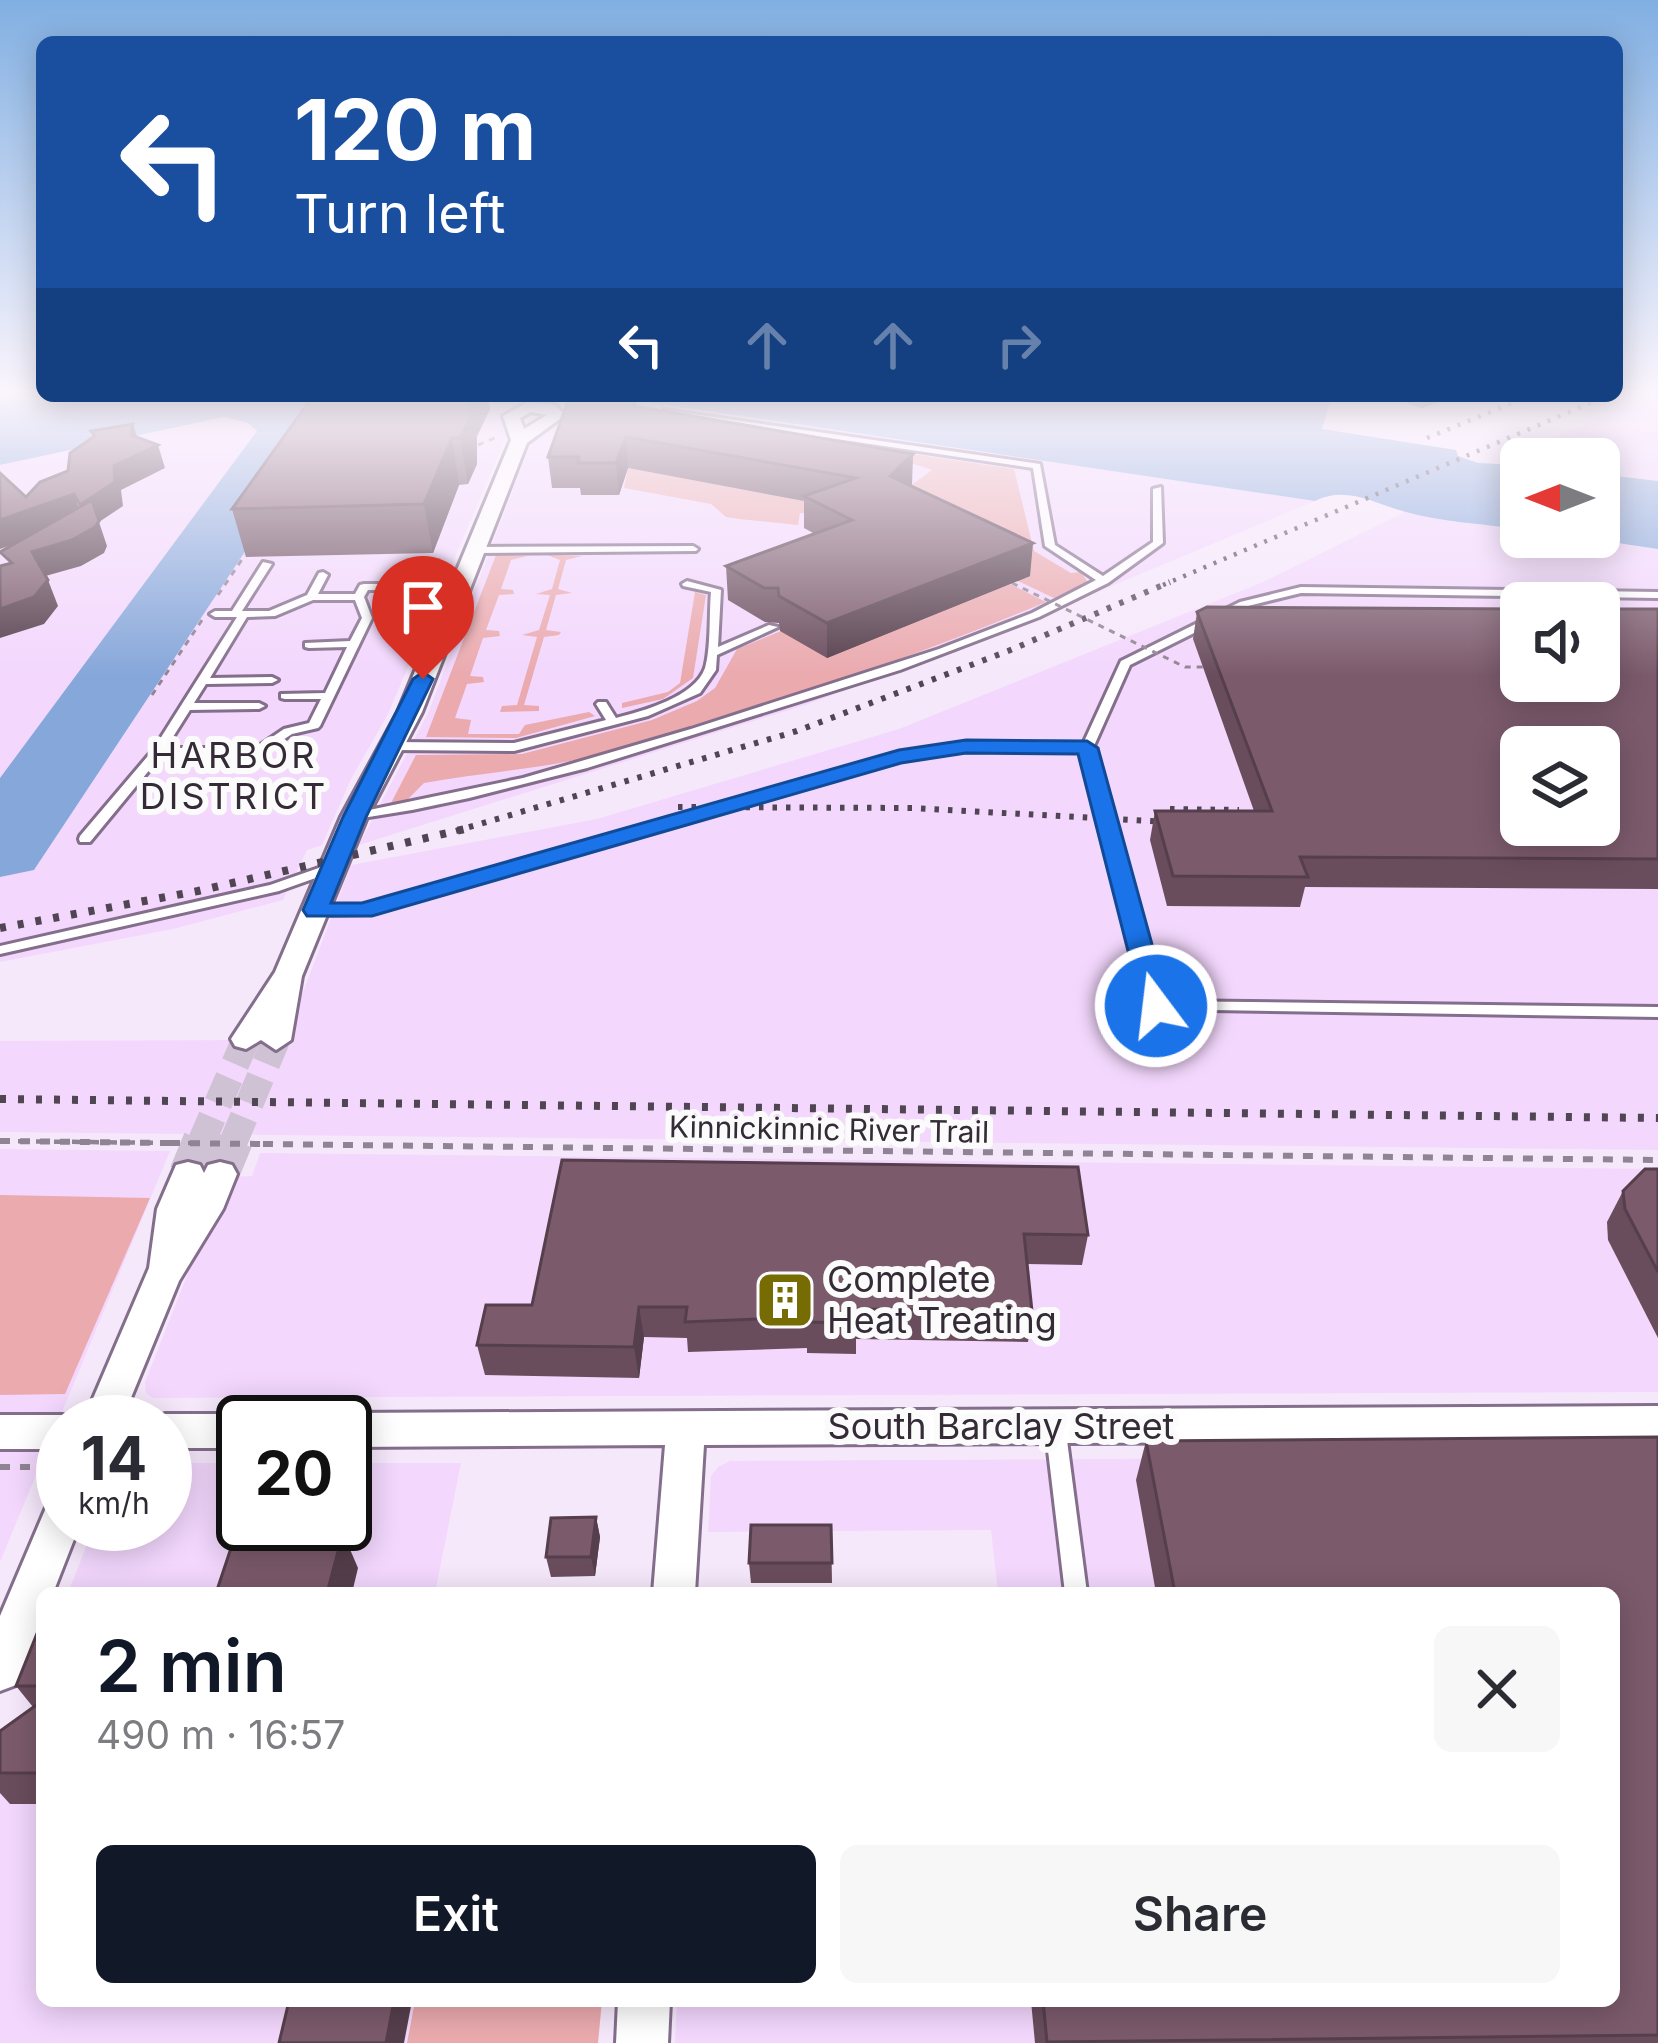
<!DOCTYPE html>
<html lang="en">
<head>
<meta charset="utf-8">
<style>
  body { margin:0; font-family:Inter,sans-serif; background:#f7f7f7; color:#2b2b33; height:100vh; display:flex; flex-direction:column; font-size:45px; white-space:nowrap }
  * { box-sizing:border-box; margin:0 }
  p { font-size:39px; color:#7c7c81 }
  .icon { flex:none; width:66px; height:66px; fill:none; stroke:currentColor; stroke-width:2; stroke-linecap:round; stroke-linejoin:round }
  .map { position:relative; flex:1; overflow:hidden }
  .panel { position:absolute; left:36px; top:1587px; width:1584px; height:420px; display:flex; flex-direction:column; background:#fff; border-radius:18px; box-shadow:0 6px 30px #0003 }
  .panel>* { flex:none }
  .hud { position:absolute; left:36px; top:36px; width:1587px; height:366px; border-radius:18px; box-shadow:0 6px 30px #0003; background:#1a4fa0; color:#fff; overflow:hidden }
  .needle { width:78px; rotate:270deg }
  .fabs { position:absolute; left:1500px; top:438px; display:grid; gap:24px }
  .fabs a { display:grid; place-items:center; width:120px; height:120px; border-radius:18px; background:#fff; box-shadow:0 6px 30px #0003; font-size:60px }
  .speed { position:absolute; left:36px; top:1395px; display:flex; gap:24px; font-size:60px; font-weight:700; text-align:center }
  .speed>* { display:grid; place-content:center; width:156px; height:156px; border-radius:50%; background:#fff; box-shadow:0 6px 30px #0003; line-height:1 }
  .speed small { font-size:30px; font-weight:400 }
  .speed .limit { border:6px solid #111; border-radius:18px; background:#fff; color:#111 }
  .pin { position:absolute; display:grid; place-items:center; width:102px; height:102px; color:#fff; margin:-123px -51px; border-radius:50% 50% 50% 0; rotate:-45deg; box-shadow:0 0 12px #0007 }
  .pin .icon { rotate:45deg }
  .me { position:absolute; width:132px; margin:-66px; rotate:345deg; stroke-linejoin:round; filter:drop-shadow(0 0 9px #0008) }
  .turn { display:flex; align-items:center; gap:42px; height:252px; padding:0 60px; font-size:54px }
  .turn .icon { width:156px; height:156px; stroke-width:2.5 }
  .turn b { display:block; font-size:84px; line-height:102px }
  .lanes { display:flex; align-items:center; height:114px; padding:0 60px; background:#0003; justify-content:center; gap:60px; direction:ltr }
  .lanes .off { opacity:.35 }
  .round { display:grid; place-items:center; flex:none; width:126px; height:126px; border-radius:18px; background:#f7f7f7 }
  .overview { display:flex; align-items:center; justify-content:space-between; height:204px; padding:0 60px }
  h1 { font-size:72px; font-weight:600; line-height:90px; color:#111827 }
  .action { display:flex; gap:24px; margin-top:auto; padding:24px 60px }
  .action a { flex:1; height:138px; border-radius:18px; background:#111827; color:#fff; font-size:48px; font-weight:600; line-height:138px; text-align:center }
  .action a+a { background:#f7f7f7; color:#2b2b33 }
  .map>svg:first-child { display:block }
  .built { fill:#f3d7fd; fill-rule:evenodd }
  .green { fill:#eaaaae }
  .water { fill:#86a7da }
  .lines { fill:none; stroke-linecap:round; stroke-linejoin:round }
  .street-tunnel-far1 { stroke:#cfc2d4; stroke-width:28; stroke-dasharray:28 15; stroke-linecap:butt }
  .street-tunnel { stroke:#cfc2d4; stroke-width:38; stroke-dasharray:38 18; stroke-linecap:butt }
  .lane-casing { stroke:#836e8b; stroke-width:6 }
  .street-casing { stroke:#836e8b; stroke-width:6 }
  .path-far2 { stroke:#908494; stroke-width:3; stroke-dasharray:6 6; stroke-linecap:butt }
  .path-far1 { stroke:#908494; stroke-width:4.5; stroke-dasharray:9 9; stroke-linecap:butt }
  .path { stroke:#908494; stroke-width:6; stroke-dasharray:10 10; stroke-linecap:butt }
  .lane { fill:#fff; fill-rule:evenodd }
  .street { fill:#fff; fill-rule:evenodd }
  .rail-far2 { stroke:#504653; stroke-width:4.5; stroke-dasharray:3 8; stroke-linecap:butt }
  .rail-far1 { stroke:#504653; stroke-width:6; stroke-dasharray:4.5 9; stroke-linecap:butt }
  .rail { stroke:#504653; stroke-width:8; stroke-dasharray:6 12; stroke-linecap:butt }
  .path-bridge-far2 { stroke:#908494; stroke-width:3; stroke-dasharray:6 6; stroke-linecap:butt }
  .path-bridge-far1 { stroke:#908494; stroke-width:4.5; stroke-dasharray:9 9; stroke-linecap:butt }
  .path-bridge { stroke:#908494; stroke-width:6; stroke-dasharray:10 10; stroke-linecap:butt }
  .wall { fill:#6a4d5d }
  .shaded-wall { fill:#563f4c }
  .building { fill:#7b5a6c; stroke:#563f4c; stroke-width:3; fill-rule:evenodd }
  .route { fill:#1a73e8; stroke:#114b97; stroke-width:3 }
  .labels { text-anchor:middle; stroke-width:12; stroke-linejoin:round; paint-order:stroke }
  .street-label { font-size:30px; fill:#342b37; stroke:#fbfbfb }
  .quarter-label { font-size:36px; letter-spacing:3px; fill:#342b37; stroke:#fbfbfb }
  .near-poi-label { font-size:36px; fill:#342b37; stroke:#fbfbfb; text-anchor:start }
  .near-street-label { font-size:36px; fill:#342b37; stroke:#fbfbfb }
</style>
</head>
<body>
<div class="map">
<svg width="1658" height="2043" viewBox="0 0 1658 2043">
  <rect width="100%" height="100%" fill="#f6e8fb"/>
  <g class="built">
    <path d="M1658,391v90l-59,-7v-15l-102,3z"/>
    <path d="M348,396l111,12h51l-8,8 8,12 -122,286 -37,65 -29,66 -15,5 -24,50 -110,29 -173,33v-86l34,-6z"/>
    <path d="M578,396h28l709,105 -328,137 -179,66 -449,141 70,-134 106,-279 29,-21h8z"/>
    <path d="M224,417l24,6 9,8 -257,347v-313z"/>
    <path d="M1405,512l116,17v8h56l81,12v601l-1658,-18v-91l285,-1 66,-175 246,-46 302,-90 364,-147zM1521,603h78v78h-78zM1521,747h78v78h-78z"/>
    <path d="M0,1149l170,2 -170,411z"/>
    <path d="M260,1153l1398,16v223l-1505,6 -7,-5 -1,-11 81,-205 26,-1z"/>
    <path d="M1658,1456v587h-983l2,-42h937v-408h-616l-7,-63 -283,2 3,-56 7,-9 12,-6z"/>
    <path d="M165,1463h78v61h102v-61h116l-26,130h-367l27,-69h70z"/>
    <path d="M42,1755v246h373l-8,42h-407v-276z"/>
  </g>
  <g class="green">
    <path d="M913,454l101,15 20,82 37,22 10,-1 8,12 -35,14 -36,-17 -108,-95 22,-16 -27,-9z"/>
    <path d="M628,468l222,41 -13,5 -37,-1 -2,12 -59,-6 -13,-2 -15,-13 -87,-16z"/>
    <path d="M496,555l31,1 -16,4 -10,29 12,1 1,4 -15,1 -13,35 13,1 1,5 -17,2 -13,38 13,1 1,5 -17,2 -12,34 16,2 -3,14h51l6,-9 64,-13 6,4 -79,22 -90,-1z"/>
    <path d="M547,555l35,1 -16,4 -8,29 14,4 -16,2 -10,35 15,2 -2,3 -15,2 -20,68 15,1v5l-39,1 2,-6 15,-1 20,-68 -15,-2 17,-5 11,-35 -14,-1 16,-5 8,-29z"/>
    <path d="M1010,584l36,18c-141,59 -286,107 -432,149 -61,17 -128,21 -190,32l-17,17 -17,5 26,-50 106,-1 130,-34 45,-19 18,-13 22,-39 44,-18z"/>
    <path d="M695,592l11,3 -13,83 -30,21 -41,9v-5l46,-11 12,-9z"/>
    <path d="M0,1195l150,3 -85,196 -65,1z"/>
    <path d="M415,2001h187l-4,42h-191z"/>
  </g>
  <g class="water">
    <path d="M0,390h42v6h306l-314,474 -34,7v-99l257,-347 -9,-8 -24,-6 -224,48z"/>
    <path d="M606,396h731l-6,2 -9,31 134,21 2,6 20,7 43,2v64c-38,-5 -78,-7 -115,-17 -32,-8 -58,-27 -91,-11z"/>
    <path d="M1599,474l59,7v68l-81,-12h22z"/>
  </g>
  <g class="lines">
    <g class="street-tunnel-far1">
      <path d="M201,1143l45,-104"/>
      <path d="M233,1143l43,-103"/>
    </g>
    <g class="street-tunnel">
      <path d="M188,1174l14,-34"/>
      <path d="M220,1174l14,-34"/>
    </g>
    <defs>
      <g id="lane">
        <path d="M664,410l376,54 15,81 48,31 50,-34v-53l8,-2 2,56 -55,40 -69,34 -139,53 -313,98 -118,30 -57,12 -62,10v-6l173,-36 168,-49 248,-80 93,-36 64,-33 -51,-34 -12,-78 -366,-54h-3z"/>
        <path d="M693,546l5,3 -2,2 -221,2 -5,-3 5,-3z"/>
        <path d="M263,562l9,2 -30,47h27l38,-16 12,-22 4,-1 5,3 -10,19h37l5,-9 4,-1h96l5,3 -5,3h-92l-4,7 8,21 -52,108 -2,2 -26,6 -32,21 -6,-4 2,-3 28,-19 25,-6 12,-24h-36l-4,-1v-4l44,-1 22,-46 -38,1 -4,-1v-4l45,-2 12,-23 -7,-18h-42l-38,16 -28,1 -37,61 62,-1 6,3 -6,3 -66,1 -12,19h65l6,3 -6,3 -69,1 -24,38h60l4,1v6l-69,1 -71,86h-10l-1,-3 1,-3 73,-86 84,-133h-22l-5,-3 5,-3h17z"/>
        <path d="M687,581l34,9 -3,57 51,-22 9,2 -61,28 -1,15 -16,23 -52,23 -134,35 -121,-1 -6,-4 6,-4 121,1 92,-23 -10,-16 2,-2h8l10,16c27,-7 79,-21 89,-50 6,-20 4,-54 6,-76l-28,-6 -1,-2z"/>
        <path d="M1301,587l357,5v6l-357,-5 -53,13 -118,59 -37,83 69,253 496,6v10l-507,-8 -69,-257 -116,-1 -66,9 -532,154 -52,1 -7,-4 7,-4h46l537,-154 67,-10 117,1 38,-83 119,-59z"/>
        <path d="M333,863l5,1 2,3 -2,3 -59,21 -279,63v-8l270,-61z"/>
        <path d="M1055,1417l7,2 3,6 22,168h-22l-20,-168 3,-6z"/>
      </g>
      <g id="street">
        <path d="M528,402l27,3 10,10 -38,28 -105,269 -55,105 -65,159 -11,64 -15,10 -15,-10 -15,9 -11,-3 -4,-7 44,-67 66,-155 57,-105 113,-272 -8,-24zM531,412l16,3 -23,14 -4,-11z"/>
        <path d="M188,1162l12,3 4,8 4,-8 12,-3 12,3 5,9 -14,35 -44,72 -58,141h-38l66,-154 8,-59 19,-44z"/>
        <path d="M1658,1406v34l-954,5 -9,148h-42l12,-148 -320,2v-25h-16l16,-9z"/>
        <path d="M165,1414h78l15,8h-15v26h-78v-26h-15z"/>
        <path d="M0,1415h63l15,7h-15v27h-63z"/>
        <path d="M63,1497v27h17l-27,69h-11v27l-26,65 -16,6v-75l48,-113z"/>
        <path d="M618,2001h52l-2,42h-52z"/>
      </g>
    </defs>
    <use href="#lane" class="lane-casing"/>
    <use href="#street" class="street-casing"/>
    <g class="path-far2">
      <path d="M478,445l21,-9"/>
      <path d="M218,595l27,-40"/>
      <path d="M152,695l50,-75"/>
    </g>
    <path class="path-far1" d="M0,1141l170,2"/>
    <g class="path">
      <path d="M0,1141l170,2"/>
      <path d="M263,1144l1395,16"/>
      <path d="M0,1467h39"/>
    </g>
    <use href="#lane" class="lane"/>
    <use href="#street" class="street"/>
    <g class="rail-far2">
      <path d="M1427,438l102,-42"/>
      <path d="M1163,585l444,-189"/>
    </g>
    <g class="rail-far1">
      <path d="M678,807l234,1 276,15"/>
      <path d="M1170,809l69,1"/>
      <path d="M456,831l341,-100 211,-80 162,-69"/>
    </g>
    <g class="rail">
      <path d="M0,928l198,-37 271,-63"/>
      <path d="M0,1099l1658,19"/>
    </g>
    <path class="path-bridge-far2" d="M1012,583l173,84h18"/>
    <path class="path-bridge-far1" d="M170,1143h35"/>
    <path class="path-bridge" d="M170,1143l93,1"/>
  </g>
  <g class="wall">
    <path d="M1404,396h52l-34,12 -13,-4z"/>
    <path d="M637,407l276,47 -2,32 119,90 -203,82 -47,-27 -1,-8 -14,-1 -37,-22 -2,-34 89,-32 -11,-6v-27l-176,-33 -9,27h-38l-1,-7h-28l-4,-31z"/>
    <path d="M490,409l-13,27v28l-9,20 -9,1 -26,68 -187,4 -14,-48z"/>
    <path d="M1658,609v280l-353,-2 -5,20 -133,-1 -17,-66 5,-29h99l-61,-172 4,-27z"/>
    <path d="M562,1160l526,75 -6,30 -55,-1 5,47 -4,31 -172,-3v15l-49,-1v-5l-119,4 -1,-14 -43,-1 -5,41 -154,-3 -8,-30 55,-40z"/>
    <path d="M1658,1169v169l-50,-98 -1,-18 16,-31z"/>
    <path d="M1658,1437v606h-623l-4,-42h583v-408h-458l-20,-113 10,-39z"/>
    <path d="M596,1517l4,20 -5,39 -44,1 -5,-20z"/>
    <path d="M831,1525l1,58h-81l-2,-20z"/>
    <path d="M42,1621v183h-32l-10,-11v-62l33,-24 -17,-21z"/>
  </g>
  <g class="shaded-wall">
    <path d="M470,396h18l2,13 -13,27v28l-9,20 -8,-46z"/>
    <path d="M1425,396h31l-34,12z"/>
    <path d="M133,424l7,23 18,-2 7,23 -44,22 2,16 -24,16 8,24 -3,7 -23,13 -39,11 -10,-25 56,-22 -8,-25 34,-39 17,-31z"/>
    <path d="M626,437l2,31 -9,27 -3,-32z"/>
    <path d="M452,438l7,47 -26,68 -9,-49z"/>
    <path d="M913,454l-1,31 -23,23 1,-32z"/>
    <path d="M74,494l9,25 -83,30v-29z"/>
    <path d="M1033,543l-3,33 -203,82v-35z"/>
    <path d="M48,580l10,26 -14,18 -44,14v-29z"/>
    <path d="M639,1307l5,30 -5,41 -5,-31z"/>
    <path d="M596,1517l4,20 -5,39 -4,-19z"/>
    <path d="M343,1533l15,35 -6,25h-25z"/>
    <path d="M394,2001h18l-8,42h-18z"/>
  </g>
  <g class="building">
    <path d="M313,396h157v23l-10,19h-8l-28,66 -192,5z"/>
    <path d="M569,398h67l-2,8 279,48 -23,22 143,67 -206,80 -48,-27 -1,-8h-14l-38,-22 126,-46 -48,-24 52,-18 -230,-41 -10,26h-38l1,-6h-31z"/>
    <path d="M133,424l-2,11 27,10 -44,21 1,16 -35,23 -6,-11 -74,26v-47l26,24 14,-15 28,-11 2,-18 25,-17 -4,-5z"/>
    <path d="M92,500l7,21 -4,6 -23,13 -40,12 16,28 -14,17 -34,12v-43l12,-3 -12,-11z"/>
    <path d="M1207,607l314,2v72h78v-72h59v250l-358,-2 8,20 -135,-1 -18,-65h117l-75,-199zM1521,747h78v78h-78z"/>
    <path d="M562,1160l516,7 10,68 -64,-1 8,77 -175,-2 -1,14 -49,-1v-5l-122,5 2,-15h-48l-5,40 -157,-2 9,-40h46z"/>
    <path d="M1645,1169h13v103l-33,-63 -2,-18z"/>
    <path d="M1658,1437v598l-611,7 -4,-41h571v-408h-439l-29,-152z"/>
    <path d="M596,1517l-5,40h-45l5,-39z"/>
    <path d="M751,1525h80l1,38h-83z"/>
    <path d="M236,1533h107l-16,60h-111z"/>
    <path d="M42,1621v65h-26z"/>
    <path d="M42,1701v72h-42v-42z"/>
    <path d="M289,2001h105l-8,42h-107z"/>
  </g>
  <linearGradient id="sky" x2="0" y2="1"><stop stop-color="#81afe2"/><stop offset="0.58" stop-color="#fbf5fd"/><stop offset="1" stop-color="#fbf5fd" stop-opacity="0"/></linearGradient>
  <rect width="1658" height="676" fill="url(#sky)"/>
  <path class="route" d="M423,672l10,7 -67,138 -35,86h31l537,-153 67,-10 121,1 11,7 71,258 -13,9 -14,-9 -64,-252 -112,-1 -65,10 -529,153h-65l-4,-6 40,-93 70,-138z"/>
  <defs>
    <symbol id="building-square" viewBox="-11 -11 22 22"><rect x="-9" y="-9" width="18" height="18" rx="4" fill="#776b04" stroke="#fbfbfb"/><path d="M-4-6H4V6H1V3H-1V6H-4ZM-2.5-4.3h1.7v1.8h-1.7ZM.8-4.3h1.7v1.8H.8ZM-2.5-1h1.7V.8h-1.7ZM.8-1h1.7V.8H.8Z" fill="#fff"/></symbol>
  </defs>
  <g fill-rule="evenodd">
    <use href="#building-square" x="752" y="1267" width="66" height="66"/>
  </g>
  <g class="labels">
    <g class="street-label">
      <text transform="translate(829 1130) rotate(1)" y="10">Kinnickinnic River Trail</text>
    </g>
    <g class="quarter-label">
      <text x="234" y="768">HARBOR<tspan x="234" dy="41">DISTRICT</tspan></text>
    </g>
    <g class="near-poi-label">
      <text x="827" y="1292">Complete<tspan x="827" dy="41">Heat Treating</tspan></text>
    </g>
    <g class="near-street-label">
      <text x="1001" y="1439">South Barclay Street</text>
    </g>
  </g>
</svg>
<div class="fabs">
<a><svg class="needle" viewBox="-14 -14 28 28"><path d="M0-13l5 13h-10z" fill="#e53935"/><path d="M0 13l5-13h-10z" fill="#7c7c81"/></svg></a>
<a><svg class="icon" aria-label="sound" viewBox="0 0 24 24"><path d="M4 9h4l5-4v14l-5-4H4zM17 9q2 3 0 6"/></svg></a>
<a><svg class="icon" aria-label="layers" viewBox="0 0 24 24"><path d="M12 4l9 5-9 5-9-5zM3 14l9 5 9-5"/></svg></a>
</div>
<div class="speed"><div>14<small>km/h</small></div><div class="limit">20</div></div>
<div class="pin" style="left:423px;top:679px;background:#d93025"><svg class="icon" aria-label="arrive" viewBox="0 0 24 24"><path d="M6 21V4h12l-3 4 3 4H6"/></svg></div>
<svg class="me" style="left:1156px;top:1006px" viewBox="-20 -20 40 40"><circle r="17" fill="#1a73e8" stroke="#fff" stroke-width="3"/><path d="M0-11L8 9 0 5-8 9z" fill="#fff"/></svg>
<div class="hud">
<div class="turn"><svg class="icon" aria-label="left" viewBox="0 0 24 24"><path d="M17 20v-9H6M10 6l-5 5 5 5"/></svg><div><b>120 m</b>Turn left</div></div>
<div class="lanes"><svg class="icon" aria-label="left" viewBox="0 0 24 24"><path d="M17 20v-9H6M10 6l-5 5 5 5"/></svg><svg class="icon off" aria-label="ahead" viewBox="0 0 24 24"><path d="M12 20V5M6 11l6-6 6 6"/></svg><svg class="icon off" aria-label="ahead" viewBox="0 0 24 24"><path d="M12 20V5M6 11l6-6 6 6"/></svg><svg class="icon off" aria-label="right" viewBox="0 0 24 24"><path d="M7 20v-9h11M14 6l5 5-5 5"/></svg></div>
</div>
<section class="panel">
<div class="overview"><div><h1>2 min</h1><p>490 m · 16:57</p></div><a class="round"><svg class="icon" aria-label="close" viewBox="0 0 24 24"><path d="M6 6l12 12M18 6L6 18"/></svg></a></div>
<div class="action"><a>Exit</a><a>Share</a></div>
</section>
</div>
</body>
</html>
